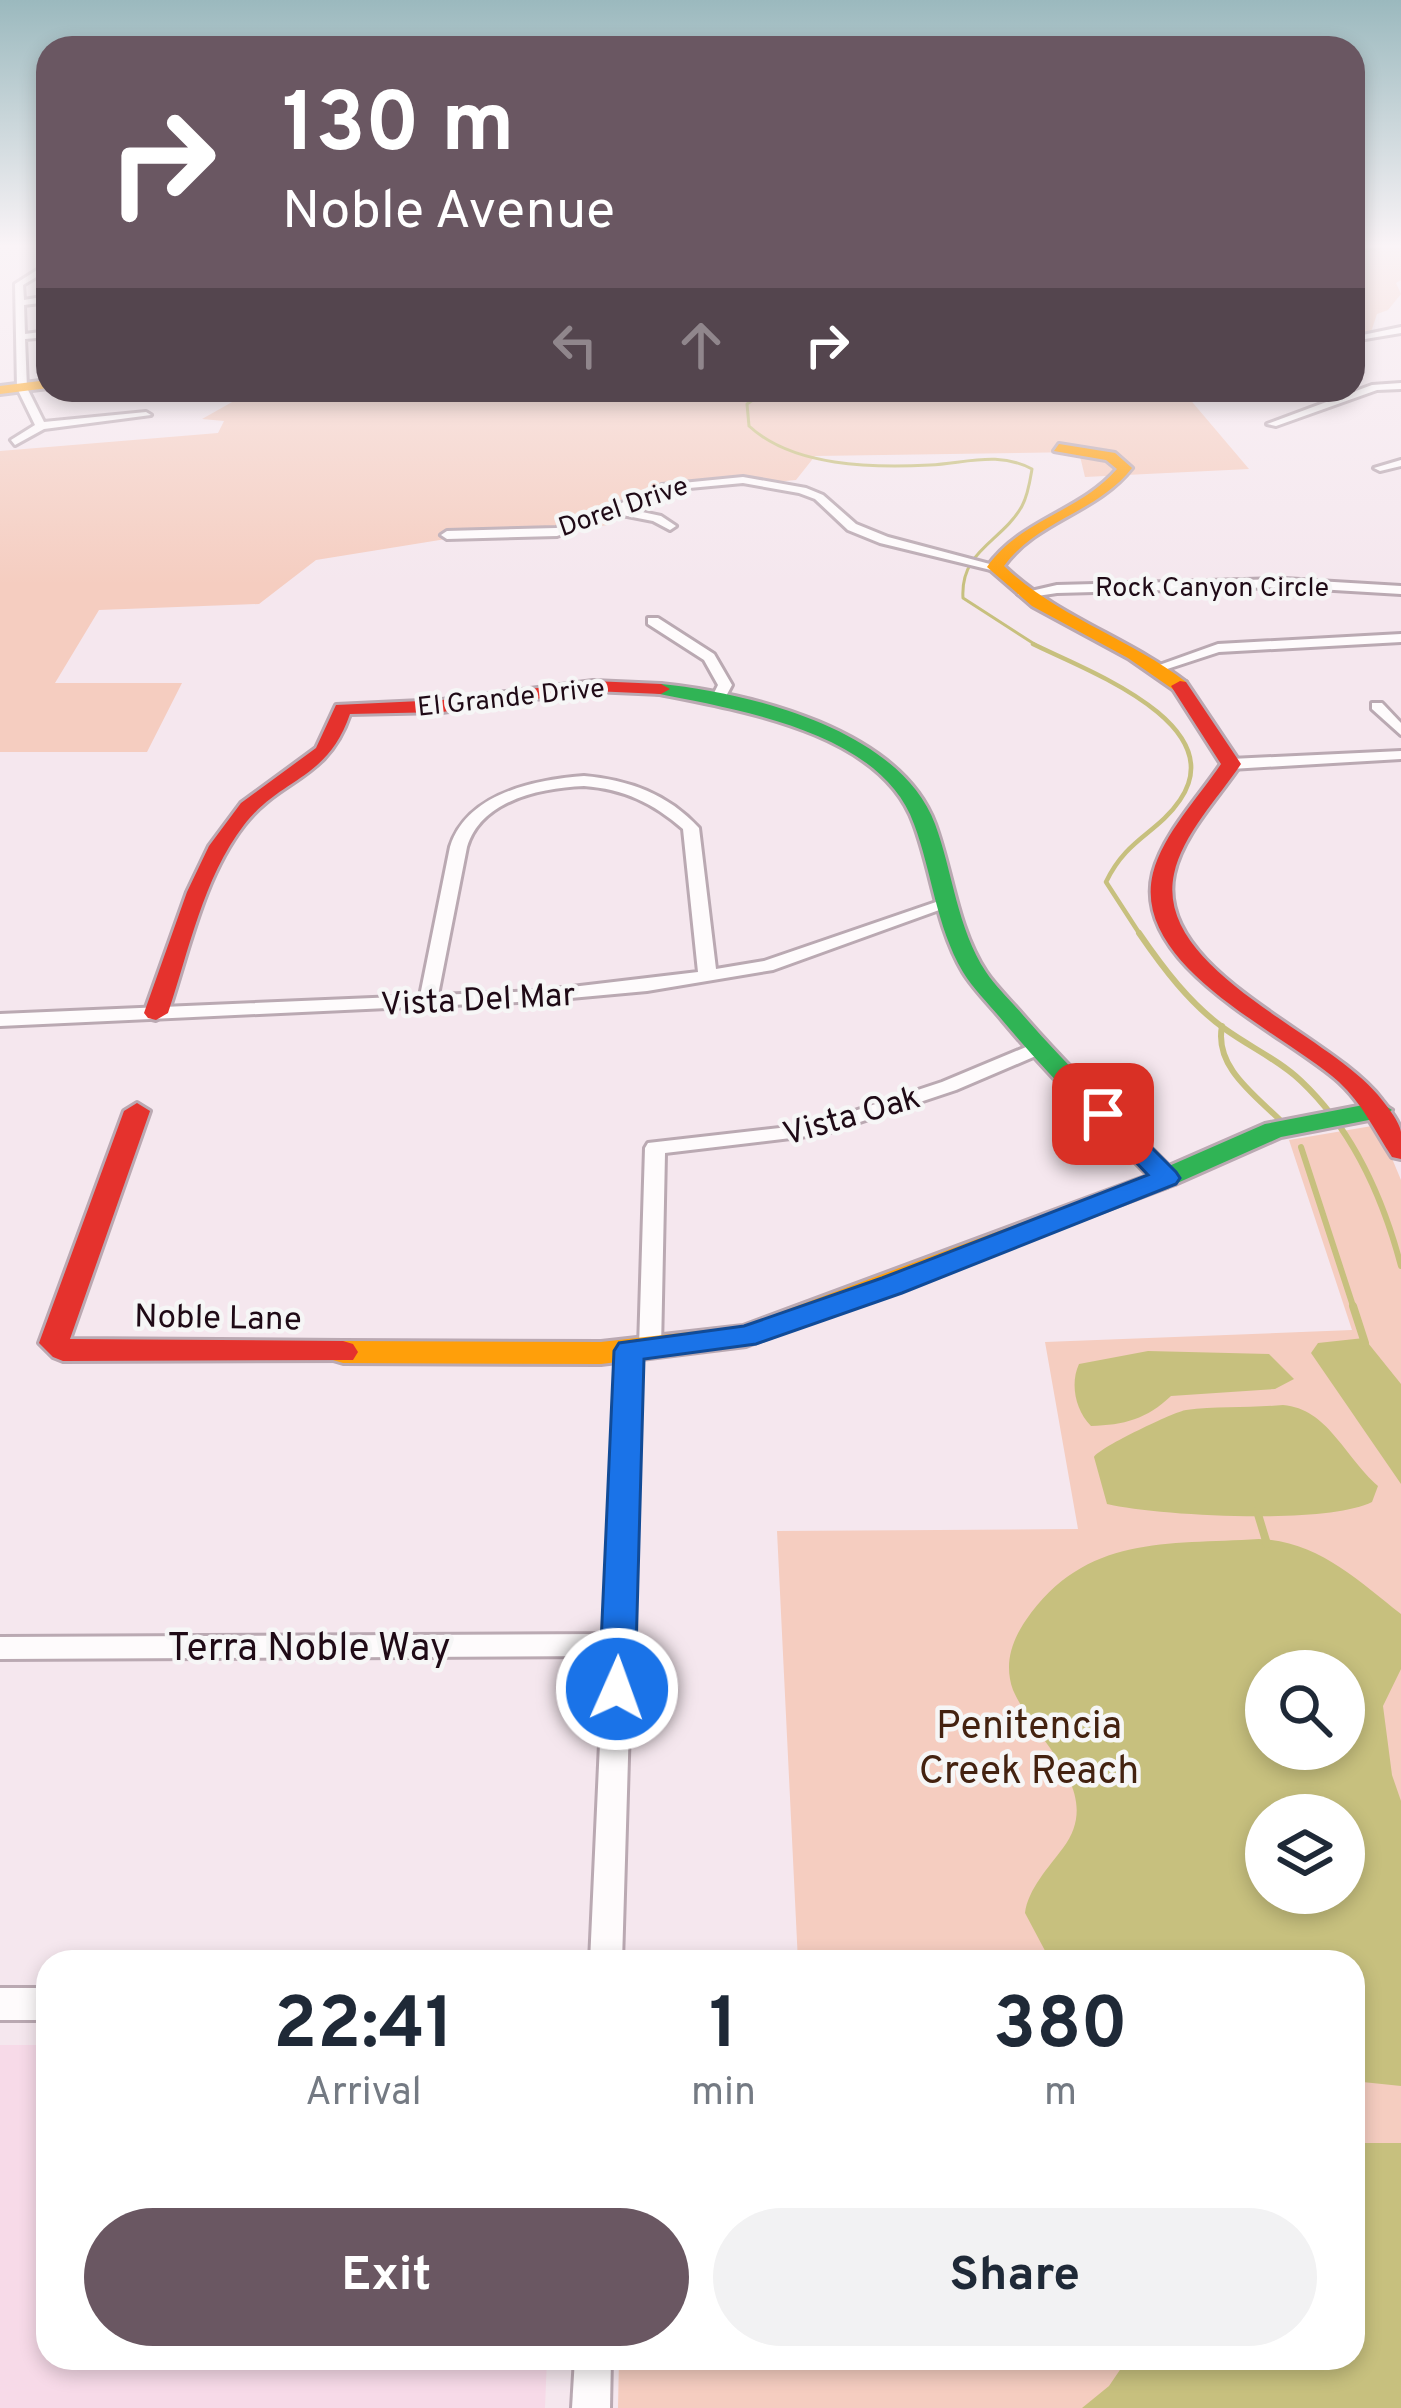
<!DOCTYPE html>
<html lang="en">
<head>
<meta charset="utf-8">
<style>
  body { margin:0; font-family:Overpass,sans-serif; background:#f2f2f3; color:#1f2937; height:100vh; display:flex; flex-direction:column; font-size:45px; white-space:nowrap }
  * { box-sizing:border-box; margin:0 }
  p { font-size:39px; color:#747a83 }
  .icon { flex:none; width:66px; height:66px; fill:none; stroke:currentColor; stroke-width:2; stroke-linecap:round; stroke-linejoin:round }
  .map { position:relative; flex:1; overflow:hidden }
  .side { position:absolute; left:36px; top:1950px; width:1329px; height:420px; display:flex; flex-direction:column; background:#fff; border-radius:36px; box-shadow:0 6px 18px #0003 }
  .side>* { flex:none }
  .hud { position:absolute; left:36px; top:36px; width:1329px; height:366px; border-radius:36px; box-shadow:0 6px 18px #0003; background:#6a5762; color:#fff; overflow:hidden }
  .controls { position:absolute; left:1245px; top:1650px; display:grid; gap:24px }
  .controls a { display:grid; place-items:center; width:120px; height:120px; border-radius:50%; background:#fff; box-shadow:0 6px 18px #0003; font-size:60px }
  .pin { position:absolute; display:grid; place-items:center; width:102px; height:102px; color:#fff; margin:-51px; border-radius:24px; box-shadow:0 6px 18px #0006 }
  .me { position:absolute; width:132px; margin:-66px; rotate:2deg; stroke-linejoin:round; filter:drop-shadow(0 0 9px #0008) }
  .turn { display:flex; align-items:center; gap:42px; height:252px; padding:0 48px; font-size:54px }
  .turn .icon { width:156px; height:156px; stroke-width:2.5 }
  .turn b { display:block; font-size:84px; line-height:102px }
  .lanes { display:flex; align-items:center; height:114px; padding:0 48px; background:#0003; justify-content:center; gap:60px; direction:ltr }
  .lanes .off { opacity:.35 }
  .eta { display:flex; justify-content:space-evenly; align-items:center; height:204px; text-align:center }
  .eta b { font-size:72px; font-weight:700; line-height:84px }
  .button { display:flex; gap:24px; margin-top:auto; padding:24px 48px }
  .button a { flex:1; height:138px; border-radius:72px; background:#6a5762; color:#fff; font-size:48px; font-weight:700; line-height:138px; text-align:center }
  .button a+a { background:#f2f2f3; color:#1f2937 }
  .map>svg:first-child { display:block }
  .built { fill:#f7dae8 }
  .green { fill:#f5cdc0; fill-rule:evenodd }
  .water { fill:#c7c07e; fill-rule:evenodd }
  .lines { fill:none; stroke-linecap:round; stroke-linejoin:round }
  .stream-far3 { stroke:#c7c07e; stroke-width:3 }
  .stream-far2 { stroke:#c7c07e; stroke-width:4.5 }
  .stream-far1 { stroke:#c7c07e; stroke-width:6 }
  .stream { stroke:#c7c07e; stroke-width:8 }
  .street-casing { stroke:#baa9b2; stroke-width:6 }
  .fast-casing { stroke:#baa9b2; stroke-width:6 }
  .slow-casing { stroke:#baa9b2; stroke-width:6 }
  .jam-casing { stroke:#baa9b2; stroke-width:6 }
  .street { fill:#fefbfc; fill-rule:evenodd }
  .fast { fill:#30b455; fill-rule:evenodd }
  .slow { fill:#ff9f0a; fill-rule:evenodd }
  .jam { fill:#e5322d; fill-rule:evenodd }
  .route { fill:#1a73e8; stroke:#114b97; stroke-width:3 }
  .labels { text-anchor:middle; stroke-width:9; stroke-linejoin:round; paint-order:stroke }
  .far-street-label { font-size:27px; fill:#1f0a16; stroke:#f6f6f6 }
  .street-label { font-size:33px; fill:#1f0a16; stroke:#f6f6f6 }
  .near-street-label { font-size:39px; fill:#1f0a16; stroke:#f6f6f6 }
  .near-park-label { font-size:39px; fill:#442210; stroke:#f6f6f6 }
</style>
</head>
<body>
<div class="map">
<svg width="1401" height="2408" viewBox="0 0 1401 2408">
  <rect width="100%" height="100%" fill="#f5e7ee"/>
  <path class="built" d="M0,2045h48v313h499l-2,50h-545z"/>
  <g class="green">
    <path d="M1353,248h48v32l-5,3 5,11 -13,16 -11,4 -7,21h-17z"/>
    <path d="M306,390h876l67,79 -164,8 -6,-25 -264,4 -19,24 -124,12 -64,33 -98,13 -64,1 -130,21 -57,44 -160,6 -44,73h127l-35,69h-147v-301l218,-18 6,-12 -22,-2 39,-22z"/>
    <path d="M1378,1125l23,55v1228h-783l1,-50h734v-396h-555l-21,-431 301,-2 -33,-187 307,-12 -63,-190zM1266,1671h78v78h-78zM1266,1815h78v78h-78z"/>
  </g>
  <g class="water">
    <path d="M1364,1338l37,46v100l-90,-131 7,-10z"/>
    <path d="M1148,1351l121,3 25,25 -19,10 -104,7c-24,23 -47,29 -80,30 -16,-16 -21,-43 -12,-62z"/>
    <path d="M1283,1405c45,4 60,50 95,81l-6,16c-45,23 -214,14 -265,2l-13,-47c6,-10 82,-46 92,-47 31,-4 65,-2 97,-5z"/>
    <path d="M1259,1539c59,2 98,41 142,75v55l-18,37 9,69 9,26v285l-48,-5v-119h-302l-26,-49c3,-24 24,-46 38,-65 43,-57 -27,-105 -50,-158 -9,-25 -2,-48 13,-70 60,-86 140,-75 233,-81zM1266,1671h78v78h-78zM1344,1815v78h-78v-78z"/>
    <path d="M1353,2143h48v265h-319l27,-22 19,-28h225z"/>
  </g>
  <g class="lines">
    <g class="stream-far3">
      <path d="M1353,253l27,-5"/>
      <path d="M768,390l-21,14 2,22c44,41 124,42 181,39 36,-2 69,-14 102,4 -2,12 -4,26 -10,37 -20,36 -62,44 -59,92l76,49"/>
    </g>
    <path class="stream-far2" d="M1033,644c48,24 200,79 147,156 -23,34 -53,38 -74,82l35,54"/>
    <g class="stream-far1">
      <path d="M1139,933c24,35 51,71 86,96 25,18 54,31 76,52 52,49 82,117 100,185"/>
      <path d="M1222,1026c-8,41 33,69 59,95"/>
      <path d="M1301,1147l53,162"/>
    </g>
    <g class="stream">
      <path d="M1353,1306l12,37"/>
      <path d="M1257,1511l10,33"/>
    </g>
    <defs>
      <g id="street">
        <path d="M48,263v7l-25,15 1,15 24,-4v6l-24,3 1,29 23,-3v6l-23,2 2,49 17,34 102,-10 5,3 -107,14 -29,16 -4,-5 24,-15 -18,-37 -2,-104z"/>
        <path d="M1401,327v6l-48,8v-4z"/>
        <path d="M1401,383v6l-24,1 -101,36 -9,-2 105,-39z"/>
        <path d="M1401,460v6l-21,5 -6,-3z"/>
        <path d="M743,477l63,11 17,7 33,29 32,13 113,30 -6,4 -115,-28 -32,-13 -33,-31 -16,-6 -56,-10 -75,7 -40,19 33,7 15,10 -6,4 -17,-9 -36,-7 -60,22 -110,3 -6,-4 6,-4 109,-3 25,-7 81,-36z"/>
        <path d="M1284,579l117,7v8l-117,-7 -227,6 -33,5 -6,-4 39,-9z"/>
        <path d="M648,618h10l56,36 18,31 -7,13 -12,-3 5,-10 -14,-25 -56,-36z"/>
        <path d="M1401,634v8l-182,10 -61,20 -7,-4 67,-24z"/>
        <path d="M1372,703h10l19,20v12l-29,-26z"/>
        <path d="M1401,751v8l-170,10 -8,-5 8,-5z"/>
        <path d="M584,776c45,4 84,18 115,52l17,141 48,-8 175,-60 6,-1 8,5 -180,65 -126,21 -109,10 -538,25v-12l420,-18 30,-149c17,-54 84,-67 134,-71zM584,786c40,3 69,17 99,43l15,143 -160,19 -100,4 29,-148c14,-47 73,-59 117,-61z"/>
        <path d="M1038,1042l9,6 -2,4 -89,38 -132,44 -159,19 -4,196 -3,6 -8,2 -10,-5 -18,610h-32l14,-306 -604,3v-22l605,-3 13,-283 3,-6 8,-2 10,5 6,-200 3,-5 167,-19 127,-42z"/>
        <rect x="0" y="1988" width="48" height="32"/>
        <path d="M575,2358h36l-1,50h-38z"/>
      </g>
      <path id="fast" d="M661,684c90,9 239,46 274,140 18,49 22,104 51,148 10,15 24,28 36,42 46,53 97,102 147,152l96,-42 114,-22 13,8 -13,8 -98,19 -106,47 -17,6 -9,-3 -4,-6 3,-6c-49,-50 -99,-99 -145,-154 -13,-16 -29,-31 -40,-49 -27,-46 -31,-100 -49,-148 -33,-93 -176,-114 -259,-131l-3,-4z"/>
      <g id="slow">
        <path d="M48,380v8l-48,6v-8z"/>
        <path d="M1059,444l56,9 17,15c-35,45 -95,52 -128,98 53,51 125,72 182,116v8h-12l-46,-32 -96,-52 -45,-39c34,-48 93,-55 130,-98l-11,-9 -52,-9z"/>
        <path d="M1158,1172l9,3 4,6 -4,6 -421,159 -145,18 -258,-1 -10,-3 -5,-8 5,-8 10,-3 258,1 142,-16z"/>
      </g>
      <g id="jam">
        <path d="M593,681l68,3 9,5 -9,5 -68,-3 -151,21 -92,2c-23,67 -69,63 -106,111 -41,53 -55,126 -76,188l-12,7 -8,-2 -4,-5 43,-121 22,-46 32,-43 75,-55 20,-43 106,-5z"/>
        <path d="M1180,681l6,1 55,82c-22,33 -59,71 -67,110 -21,98 159,160 208,226 7,9 17,21 19,32 0,8 0,19 0,27l-9,-2c-17,-26 -30,-54 -53,-75 -56,-50 -209,-116 -186,-209 10,-39 46,-76 68,-109l-50,-78z"/>
        <path d="M137,1103l13,8 -80,228 273,2 10,3 5,8 -5,8 -290,1 -10,-4 -14,-14 85,-232z"/>
      </g>
    </defs>
    <use href="#street" class="street-casing"/>
    <use href="#fast" class="fast-casing"/>
    <use href="#slow" class="slow-casing"/>
    <use href="#jam" class="jam-casing"/>
    <use href="#street" class="street"/>
    <use href="#fast" class="fast"/>
    <use href="#slow" class="slow"/>
    <use href="#jam" class="jam"/>
  </g>
  <linearGradient id="sky" x2="0" y2="1"><stop stop-color="#9bb9be"/><stop offset="0.42" stop-color="#faf4f7"/><stop offset="1" stop-color="#faf4f7" stop-opacity="0"/></linearGradient>
  <rect width="1401" height="585" fill="url(#sky)"/>
  <path class="route" d="M1103,1106l9,2 64,64 4,6 -4,6 -274,109 -146,51 -112,15 -9,330 -5,11 -13,4 -13,-4 -5,-11 15,-338 5,-8 125,-17 138,-48 266,-103 -58,-61z"/>
  <g class="labels">
    <g class="far-street-label">
      <text transform="translate(623 506) rotate(-19)" y="9">Dorel Drive</text>
      <text x="1212" y="596">Rock Canyon Circle</text>
      <text transform="translate(511 697) rotate(-6)" y="9">El Grande Drive</text>
    </g>
    <g class="street-label">
      <text transform="translate(478 998) rotate(-3)" y="12">Vista Del Mar</text>
      <text transform="translate(851 1114) rotate(-16)" y="12">Vista Oak</text>
      <text transform="translate(218 1316) rotate(1)" y="12">Noble Lane</text>
    </g>
    <g class="near-street-label">
      <text x="309" y="1660">Terra Noble Way</text>
    </g>
    <g class="near-park-label">
      <text x="1029" y="1738">Penitencia<tspan x="1029" dy="45">Creek Reach</tspan></text>
    </g>
  </g>
</svg>
<div class="controls">
<a><svg class="icon" aria-label="search" viewBox="0 0 24 24"><circle cx="10" cy="10" r="6"/><path d="M15 15l6 6"/></svg></a>
<a><svg class="icon" aria-label="layers" viewBox="0 0 24 24"><path d="M12 4l9 5-9 5-9-5zM3 14l9 5 9-5"/></svg></a>
</div>
<div class="pin" style="left:1103px;top:1114px;background:#d93025"><svg class="icon" aria-label="arrive" viewBox="0 0 24 24"><path d="M6 21V4h12l-3 4 3 4H6"/></svg></div>
<svg class="me" style="left:617px;top:1689px" viewBox="-20 -20 40 40"><circle r="17" fill="#1a73e8" stroke="#fff" stroke-width="3"/><path d="M0-11L8 9 0 5-8 9z" fill="#fff"/></svg>
<div class="hud">
<div class="turn"><svg class="icon" aria-label="right" viewBox="0 0 24 24"><path d="M7 20v-9h11M14 6l5 5-5 5"/></svg><div><b>130 m</b>Noble Avenue</div></div>
<div class="lanes"><svg class="icon off" aria-label="left" viewBox="0 0 24 24"><path d="M17 20v-9H6M10 6l-5 5 5 5"/></svg><svg class="icon off" aria-label="ahead" viewBox="0 0 24 24"><path d="M12 20V5M6 11l6-6 6 6"/></svg><svg class="icon" aria-label="right" viewBox="0 0 24 24"><path d="M7 20v-9h11M14 6l5 5-5 5"/></svg></div>
</div>
<section class="side">
<div class="eta">
<div><b>22:41</b><p>Arrival</p></div>
<div><b>1</b><p>min</p></div>
<div><b>380</b><p>m</p></div>
</div>
<div class="button"><a>Exit</a><a>Share</a></div>
</section>
</div>
</body>
</html>
